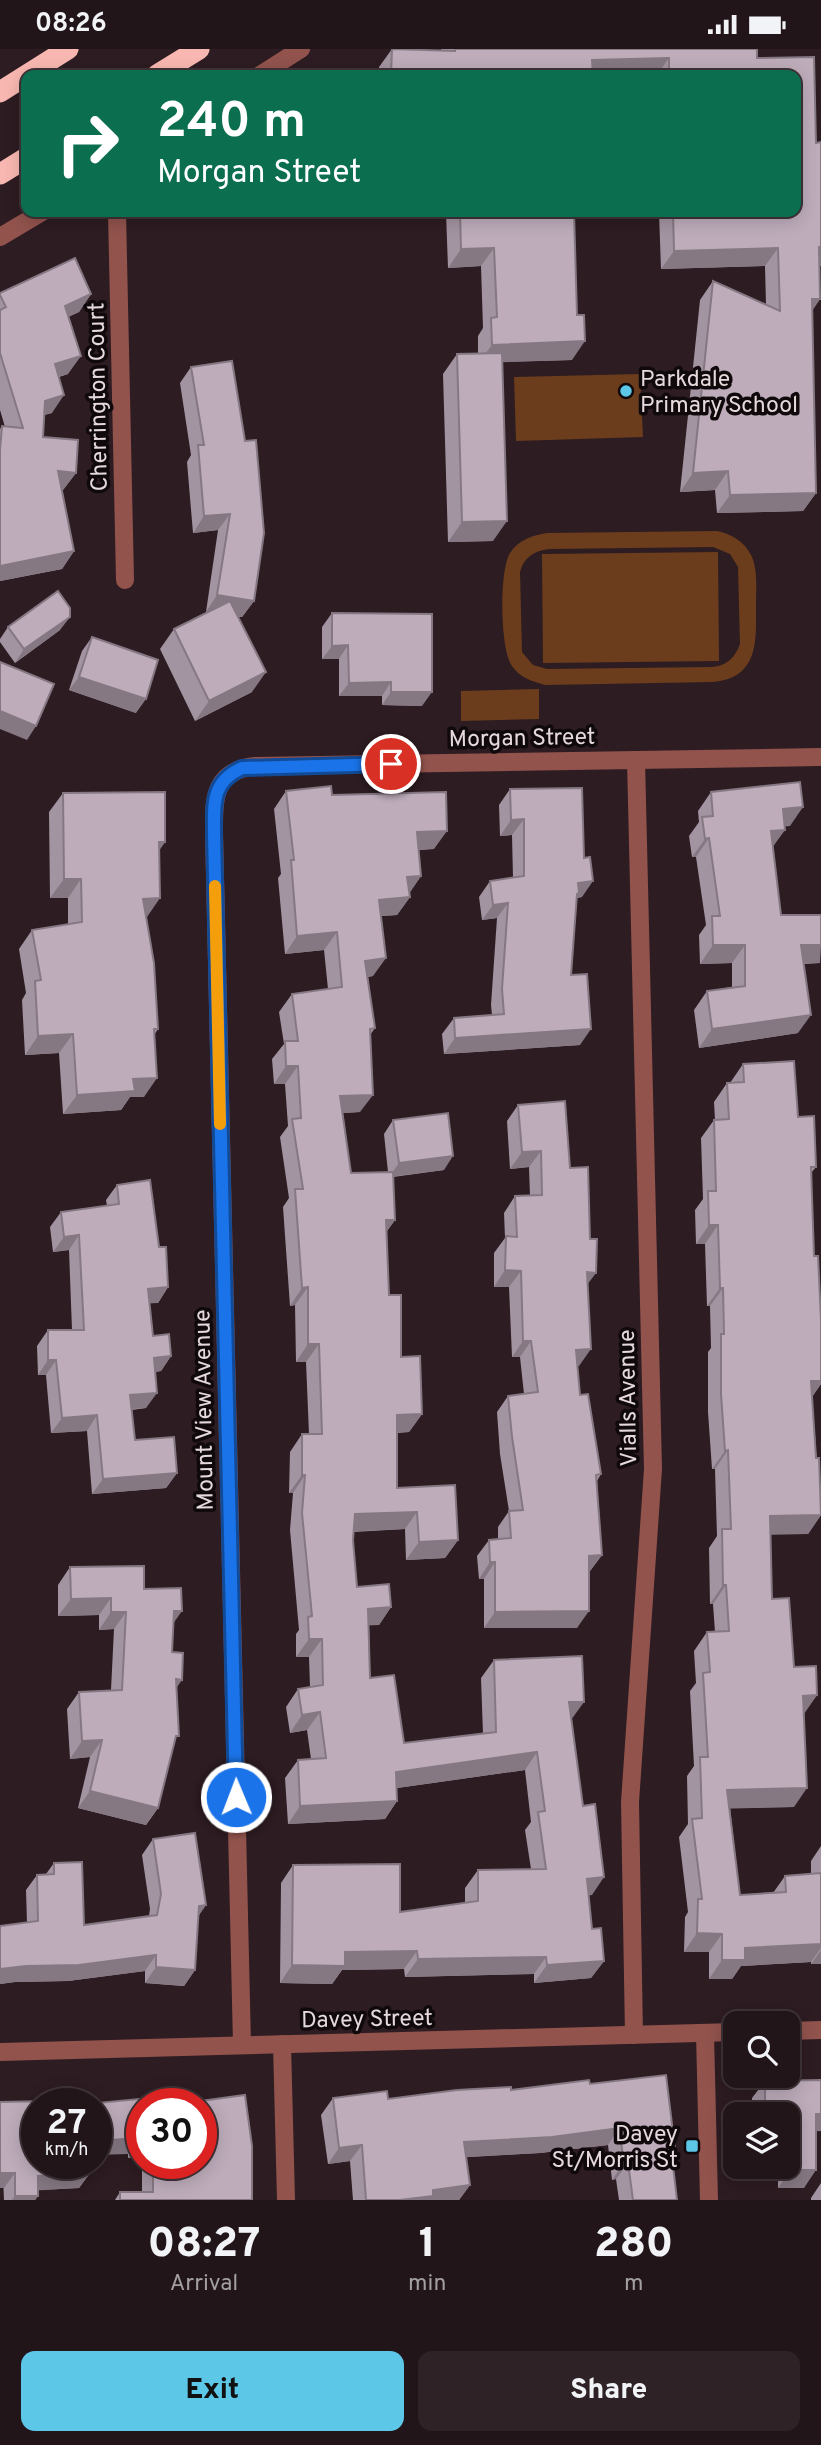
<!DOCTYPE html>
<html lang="en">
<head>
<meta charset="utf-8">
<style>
  body { margin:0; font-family:Overpass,sans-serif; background:#2e2226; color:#f1f3f6; height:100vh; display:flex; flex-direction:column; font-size:26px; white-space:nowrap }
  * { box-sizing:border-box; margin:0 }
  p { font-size:23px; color:#a29fa2 }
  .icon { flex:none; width:38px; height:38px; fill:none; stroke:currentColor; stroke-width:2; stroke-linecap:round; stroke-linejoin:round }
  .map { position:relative; height:2151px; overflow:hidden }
  .panel { display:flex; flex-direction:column; background:#221519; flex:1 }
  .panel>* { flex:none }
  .guide { position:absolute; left:21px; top:21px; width:780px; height:147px; border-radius:14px; box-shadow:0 4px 18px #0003,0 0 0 2px #3f3438; background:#0b6e4f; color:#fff; overflow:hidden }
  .buttons { position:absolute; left:723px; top:1962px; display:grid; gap:14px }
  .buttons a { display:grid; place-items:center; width:77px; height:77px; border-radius:14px; background:#221519; box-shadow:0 4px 18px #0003,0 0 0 2px #3f3438; font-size:35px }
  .speed { position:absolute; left:21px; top:2039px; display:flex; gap:14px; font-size:35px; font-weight:700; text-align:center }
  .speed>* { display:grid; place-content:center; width:91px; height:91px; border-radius:50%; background:#221519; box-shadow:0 4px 18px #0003,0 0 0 2px #3f3438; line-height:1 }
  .speed small { font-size:18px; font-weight:400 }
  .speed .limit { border:10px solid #d22; background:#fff; color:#111 }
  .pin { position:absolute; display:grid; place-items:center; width:60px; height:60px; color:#fff; margin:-30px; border:4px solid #fff; border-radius:50%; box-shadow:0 2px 7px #0007 }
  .me { position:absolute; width:77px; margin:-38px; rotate:359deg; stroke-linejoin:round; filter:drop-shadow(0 0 5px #0008) }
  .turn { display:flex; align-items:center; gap:24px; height:147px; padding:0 21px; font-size:32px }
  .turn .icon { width:91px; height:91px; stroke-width:2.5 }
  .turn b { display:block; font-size:49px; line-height:60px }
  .eta { display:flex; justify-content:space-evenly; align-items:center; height:119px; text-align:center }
  .eta b { font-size:42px; font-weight:800; line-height:49px }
  .action { display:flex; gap:14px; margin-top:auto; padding:14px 21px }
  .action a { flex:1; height:80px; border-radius:14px; background:#5dc7e8; color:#111; font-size:28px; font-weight:800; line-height:80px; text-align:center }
  .action a+a { background:#2e2226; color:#f1f3f6 }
  .status { display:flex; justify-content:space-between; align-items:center; height:49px; padding:0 35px; background:#221519; direction:ltr }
  .status svg { height:19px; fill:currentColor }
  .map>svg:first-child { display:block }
  .green { fill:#6b3d1c; fill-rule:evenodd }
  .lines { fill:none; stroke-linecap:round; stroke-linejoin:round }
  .street { stroke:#92534d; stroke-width:18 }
  .highway { stroke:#f8b8b1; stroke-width:21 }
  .wall { fill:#a394a1 }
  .shaded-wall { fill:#857883 }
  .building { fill:#beacbb; stroke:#857883; stroke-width:2 }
  .route-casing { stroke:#114b97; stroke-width:18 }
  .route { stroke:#1a73e8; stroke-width:12 }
  .slow { stroke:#f59e0b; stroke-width:12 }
  .poi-dot { fill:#5dc7e8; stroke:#10090b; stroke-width:2.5 }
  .labels { text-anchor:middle; stroke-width:7; stroke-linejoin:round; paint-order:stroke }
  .poi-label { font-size:23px; fill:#e5d9dc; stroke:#10090b; text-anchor:start }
  .street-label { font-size:23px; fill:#e5d9dc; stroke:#10090b }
</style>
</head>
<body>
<div class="status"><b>08:26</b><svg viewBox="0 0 49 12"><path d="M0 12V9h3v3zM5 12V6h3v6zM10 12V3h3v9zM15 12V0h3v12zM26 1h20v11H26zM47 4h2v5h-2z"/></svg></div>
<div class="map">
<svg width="821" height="2151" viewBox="0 0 821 2151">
  <rect width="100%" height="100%" fill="#2d1c21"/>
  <g class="green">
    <path d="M640,325l3,63 -127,4 -2,-64z"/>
    <path d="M717,482c14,3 27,10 34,24 7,14 5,33 5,48 0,36 4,75 -43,79l-168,3c-13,-4 -25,-7 -33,-19 -12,-16 -13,-95 -2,-113 8,-13 23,-18 37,-20zM713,498l17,7 8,13 2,77c-5,14 -14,22 -28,23l-165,2 -14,-4 -11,-13 -2,-80c4,-15 14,-21 29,-23z"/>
    <path d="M718,503l1,109 -176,2 -1,-109z"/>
    <path d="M539,640v30l-78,2v-30z"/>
  </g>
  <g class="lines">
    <g class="street">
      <path d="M260,26l41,-26"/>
      <path d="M117,163l8,368"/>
      <path d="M0,188l42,-25"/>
      <path d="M788,1982l33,-1"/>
      <path d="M705,1984l4,167"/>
      <path d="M634,1986l-4,-233 23,-333 -17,-709"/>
      <path d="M282,1995l4,156"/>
      <path d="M242,1996l-28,-1212c0,-35 -1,-62 41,-67l566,-9"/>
      <path d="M0,2003l735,-20"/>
    </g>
    <g class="highway">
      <path d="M157,26l42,-26"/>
      <path d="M0,43l68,-43"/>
      <path d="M0,125l26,-16"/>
    </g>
  </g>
  <g class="wall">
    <path d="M392,0l49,2v-2h316v9l57,-1 2,86 5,-1v124h-2l1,33 -8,12 4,182 -13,18 -86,2 -2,-23 -35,2 20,-192 13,-19 53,24 -1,-39 -104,3 -2,-57h137v-137h-417v-8z"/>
    <path d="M446,163h128l-2,148 -70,2 -9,179 -45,1 -5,-168 14,-20 21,-1v-17l5,-8 -2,-62 -33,2z"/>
    <path d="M0,244l91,1 -12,18 -11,5v57l-9,3 -7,36 -8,2 -1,22 33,36 -13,17h-1l12,61 -12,18 -62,12v-152l2,-3 3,1 -5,-17z"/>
    <path d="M191,318l63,234 -12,16h-4l14,75 -57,29 -35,-72 14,-20 34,-17h-2l12,-82 -25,3 -6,-71 4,-7 -11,-72z"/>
    <path d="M332,564l90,93 -40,-1v-9h-43v-37h-17v-32z"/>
    <path d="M8,578l52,3 -45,33 -15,-21v-3z"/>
    <path d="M92,588l44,76 -67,-23 13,-39z"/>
    <path d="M510,740l72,108 -5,1 -6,77 9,70 -136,9 -2,-20 12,-16 38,-3 -1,-10 6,-87 -15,2 -3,-23 11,-16 23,-3 -1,-43 -12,1 -1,-31z"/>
    <path d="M286,742l46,4 102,54 -15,1 2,26 -12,17 1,4 -13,18 -16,1 -8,60 -5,1 7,51 -5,7 -10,77 -17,1 8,60 37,-1 -4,-38 9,-14 51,50 -51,7 2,43 -8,11 2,64 12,62 21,57 -13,18 -12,1v55l61,52 -13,18 -39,2 -1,-31 -52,3v8l4,47 34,20 -12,18h-10l1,53 34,65 79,-9 -2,-56 13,-18 77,59 21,176h-3l3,34 12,32 -13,17 -57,5v-9l-129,3 -1,-8 -62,1 -10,14 -52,-1 1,-100 12,-18 107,47 65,-9v-15l13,-18 53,-1 -6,-39 6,-8 -6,-52 -128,18v13l-12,18 -97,5 -3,-46 13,-18 13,-1 -4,-29 -17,3 -4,-26 12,-18 12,-2 -1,-30h-13v-23l3,-4 -9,-100 3,-37h-4l1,-41 12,-18h7l-3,-72h-10l-1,-57 -5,1 -7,-99 6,-9 -9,-61 8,-11 -3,-42h-11l-2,-25 12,-15 -5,-32 13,-18 36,-5 -4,-39 -39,4 -7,-76 3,-4 -7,-65z"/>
    <path d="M711,743l79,34h-5l-13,22 9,67 39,48 -16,1 -6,69 -99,15 -5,-38 13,-19 25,-4v-24l-32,1 -1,-29 7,-10 -10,-68h-4l-3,-21 10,-14 -1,-11z"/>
    <path d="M63,744l102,49 -6,8 -12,67h-1l12,112 -4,6 -10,62h-14l-9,13 -58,4 -4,-61 -34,2 -3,-55 4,-7 -7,-44 13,-19 36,-6v-26h-18l-1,-86z"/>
    <path d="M743,1015l55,53 18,50 -5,6 3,83 7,128 -9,13 9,118 -13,19h-38l2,65 22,68 23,28 -14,19 -9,93 -64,1 10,87 33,-2 12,-17 26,-2v-13l10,-15v118h-10v-2l-70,4 -9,13h-23v-27h-25l1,-35 3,-5 -9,-75 9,-13 -1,-48 7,-10 -4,-75 6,-8 -2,-32 13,-19h8l-2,-28h-3l-1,-56 8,-12 -2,-67h-3l-4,-57v-60l3,-4 -1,-42h-3l-2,-62h-9l-1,-34 8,-11 -2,-61 13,-18h1l-1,-18 13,-19h3z"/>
    <path d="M518,1056l52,63 18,117 -9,81h-2l3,29 21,79 -4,7 5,74 -12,16h-1l-12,57h-93v-49h-5l-2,-23 12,-16 9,-1v-12l11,-16 -9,-57 -3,-42 11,-16 16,-2 -4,-37h-8l-3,-70h-15v-34l11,-15 -1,-25 11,-17h15l-1,-29 -19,2 -3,-48z"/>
    <path d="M117,1136l42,62 9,40 -10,16h-9l4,33 18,20 -10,15 -6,1 -9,36 -14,2 3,30 42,33 -11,15 -74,6 -5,-63 -36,2 -5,-58h-8l-1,-29 11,-16h24l-3,-80 -16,2 -3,-25 11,-15 46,-6 -1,-6z"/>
    <path d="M70,1518l74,22 29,34 -1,29 5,35 -3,56 -16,65 -12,17 -68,-17 12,-51 -20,2 -3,-50 12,-17 32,-2 3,-61 -15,1v-15l-41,1v-31z"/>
    <path d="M153,1790l53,66 -8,11 -3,54 -11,16 -39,-3v-12l-77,10 -53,1 -15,2v-58l27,-3 -1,-33 11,-15 9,-1 8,-11 30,62 65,-9 1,-7 -8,-54z"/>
    <path d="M765,2032l51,50 -12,57h-26v-21h10v-53h-36v-16z"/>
    <path d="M590,2035l86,73 -4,5 5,38h-58l-3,-21 -4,1 -4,-35 -68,8 -74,4 4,28 -11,15h-106l-3,-39 -22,3 -7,-49 12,-17 55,1z"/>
    <path d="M0,2053l142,1v60h59l51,37h-137l5,-8h22v-35l-14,1v-4l-91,-51 53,70 -11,15 -41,2v6l-3,4h-31z"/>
    <path d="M821,2134v17h-10v-2z"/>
  </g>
  <g class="shaded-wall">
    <path d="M669,9l-12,17h-75l10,-15z"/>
    <path d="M819,198h2v19l-15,-1z"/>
    <path d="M494,199l-13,18 -33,2 13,-19z"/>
    <path d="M778,199l-13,18 -104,3 13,-18z"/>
    <path d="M91,245l-12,18 -26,12 12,-18z"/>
    <path d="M812,250h8l-13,19z"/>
    <path d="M585,292l-13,19 -94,3 14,-18z"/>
    <path d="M81,307l-13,18 -26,8 13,-18z"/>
    <path d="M64,346l-12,18 -19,5 12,-17z"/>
    <path d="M58,422l18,2 -13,17 -17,-1z"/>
    <path d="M728,422l-13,19 -35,2 13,-19z"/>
    <path d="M816,444l-13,18 -86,2 13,-18z"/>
    <path d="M230,465l-12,16 -25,3 11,-17z"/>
    <path d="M507,472l-14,20 -45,1 14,-20z"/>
    <path d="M74,502l-12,18 -62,12v-15z"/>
    <path d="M217,546l37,6 -12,16 -36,-5z"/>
    <path d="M70,568l-10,13 -45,33 9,-14z"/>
    <path d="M348,596l-9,14h-17l10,-13z"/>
    <path d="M266,623l-14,20 -57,29 14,-20z"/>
    <path d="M79,628l67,22 -10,14 -67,-23z"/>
    <path d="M391,633l-9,14h-43l10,-13z"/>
    <path d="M391,643h41l-10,14 -40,-1z"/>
    <path d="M0,662l36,15 -9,14 -27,-11z"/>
    <path d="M803,758l-13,19 -20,2 13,-19z"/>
    <path d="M524,770l-12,16 -12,1 11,-16z"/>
    <path d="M785,781l-13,18 -1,-17z"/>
    <path d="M447,782l-13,18 -29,1 12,-18z"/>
    <path d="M709,789l-13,19h-4l13,-18z"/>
    <path d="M159,793h6l-13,19z"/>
    <path d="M421,827l-12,18 -2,-17z"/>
    <path d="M64,830h17l-13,19h-18z"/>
    <path d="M593,832l-11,16 -6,1 2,-15z"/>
    <path d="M410,848l-13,18 -30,2 12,-17z"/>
    <path d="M160,849l-13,19 -17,1 13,-19z"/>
    <path d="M508,854l-11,15 -15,2 11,-15z"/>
    <path d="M337,883l-13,18 -39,4 12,-18z"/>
    <path d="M713,896h32l-13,18 -32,1z"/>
    <path d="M801,896h20l-1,18 -32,1z"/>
    <path d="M386,909l-13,18 -20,2 12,-17z"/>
    <path d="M811,966l-13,18 -99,15 13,-19z"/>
    <path d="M591,980l-11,16 -136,9 11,-16z"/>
    <path d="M73,985l-14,19 -34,2 13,-19z"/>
    <path d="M286,1017h12l-13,18h-11z"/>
    <path d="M157,1029l-13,19h-14l-9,13 -58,4 14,-19 56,-16z"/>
    <path d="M373,1046l-13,17 -32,2 12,-18z"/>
    <path d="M541,1102l-12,16 -19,2 12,-17z"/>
    <path d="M453,1107l-9,14 -55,7 10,-14z"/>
    <path d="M386,1171h9l-13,18z"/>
    <path d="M709,1176h9l-13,19h-9z"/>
    <path d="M79,1186l-10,15 -16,2 11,-15z"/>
    <path d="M505,1221l16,1 -12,16h-15z"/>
    <path d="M587,1223l9,1 -12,16z"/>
    <path d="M168,1238l-10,16 -21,1 11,-15z"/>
    <path d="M308,1238l-13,18 -5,1 12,-18z"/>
    <path d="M720,1239h3l-13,18h-3z"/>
    <path d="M523,1292h8l-11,16h-8z"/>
    <path d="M308,1295h11l-13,18h-10z"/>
    <path d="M591,1300l-12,17h-15l12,-16z"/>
    <path d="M171,1307l-10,15 -17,2 10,-15z"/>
    <path d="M48,1311h8l-10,15h-8z"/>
    <path d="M811,1332h10v3l-11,15z"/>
    <path d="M157,1344l-11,15 -26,2 10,-15z"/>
    <path d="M422,1365l-13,18 -24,1 12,-18z"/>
    <path d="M97,1366l-10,16 -36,2 11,-15z"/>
    <path d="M728,1401l-13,19h-3l13,-18z"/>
    <path d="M177,1424l-11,15 -74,6 11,-15z"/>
    <path d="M302,1426h3l-12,18h-4z"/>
    <path d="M417,1463l-12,17 -63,3 13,-18z"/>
    <path d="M821,1466l-13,19 -51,1 13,-19z"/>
    <path d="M458,1491l-13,18 -39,2 13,-18z"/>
    <path d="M602,1506l-12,16 -13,1 12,-16z"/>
    <path d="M490,1513h5l-11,17h-5z"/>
    <path d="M723,1536h3l-13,19h-3z"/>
    <path d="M111,1549l-12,17 -41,1 13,-17z"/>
    <path d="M391,1558l-12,18 -23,1 12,-17z"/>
    <path d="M174,1562h8l-12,17z"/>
    <path d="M589,1562l-12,17h-93l11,-16z"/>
    <path d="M111,1563h15l-12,17 -15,1z"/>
    <path d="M309,1590h13l-13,18h-13z"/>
    <path d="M176,1630l6,1 -12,17z"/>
    <path d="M817,1646l-13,19h-14l13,-18z"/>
    <path d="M569,1653h15l-13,18z"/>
    <path d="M320,1663l-13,18 -17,3 12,-18z"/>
    <path d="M102,1691l-12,17 -20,2 12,-18z"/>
    <path d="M537,1703l-12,18 -142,20 13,-18z"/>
    <path d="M807,1739l-13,19 -80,2 13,-19z"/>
    <path d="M90,1742l68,17 -12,17 -68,-17z"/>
    <path d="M397,1752l-12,18 -97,5 12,-18z"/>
    <path d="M604,1828l-12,18 -17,2 12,-18z"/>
    <path d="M206,1856l-11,16 4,-15z"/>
    <path d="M697,1884l25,1 -13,18h-25z"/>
    <path d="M821,1895v4l-10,14 -70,4 -9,13h-23l13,-19 23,-12z"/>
    <path d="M821,1901v14h-10z"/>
    <path d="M417,1902l-13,18 -62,1 -10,14 -52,-1 12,-18 53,-13z"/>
    <path d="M156,1906l-11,16 -77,10 -53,1 -15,2v-15z"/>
    <path d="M546,1908l-12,17 -129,3 13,-18z"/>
    <path d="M604,1912l-13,17 -57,5 13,-18z"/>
    <path d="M156,1918l39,3 -11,16 -39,-3z"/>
    <path d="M816,2065h5v17l-18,1z"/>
    <path d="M619,2079l-11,17 -68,8 -87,5 11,-16z"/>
    <path d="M138,2089l-10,16 -32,1v-14z"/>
    <path d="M142,2093v15l-14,1 11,-15z"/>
    <path d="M362,2096l-12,16 -22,3 11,-16z"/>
    <path d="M624,2114h4l-12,16 -4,1z"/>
    <path d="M791,2121h25l-12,18h-26z"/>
    <path d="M0,2124h15l-11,15h-4z"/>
    <path d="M90,2124l-11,15 -52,3 11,-15z"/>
    <path d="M470,2136l-11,15h-59l33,-10z"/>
    <path d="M15,2147h23l-3,4h-23z"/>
  </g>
  <g class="building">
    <path d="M392,0l63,2v-2h302v9l57,-1 2,86 5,-1v105h-2l1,52h-8l4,194 -86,2 -2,-24 -35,2 20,-192 67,30 -2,-63 -104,3 -1,-39h123v-137h-127v-17l-77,2 1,15h-202z"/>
    <path d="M460,163h114l3,103h7l1,26 -93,4 -1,-27 6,-1 -3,-69 -33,1z"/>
    <path d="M75,209l16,36 -26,12 16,50 -26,8 9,31 -19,6 -2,36 35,3 -2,33 -18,-2 16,80 -74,15v-116l2,-24 21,2 -23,-75v-43l6,-3 -6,-12v-2z"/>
    <path d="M502,304l5,168 -45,1 -5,-168z"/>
    <path d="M232,312l13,80 11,-1 8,93 -10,68 -37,-6 13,-81 -26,2 -6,-71h6l-13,-78z"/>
    <path d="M58,542l12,17v9l-46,32 -16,-22z"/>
    <path d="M230,552l36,71 -57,29 -35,-72z"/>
    <path d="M332,564l100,1v78h-41v-10l-42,1 -1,-38 -16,1z"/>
    <path d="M92,588l66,23 -12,39 -67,-22z"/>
    <path d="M0,613l54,22 -18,42 -36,-15z"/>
    <path d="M800,733l3,25 -20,2 2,21 -14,1 10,84h40v30h-20l10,70 -99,14 -5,-38 38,-5v-41h-32l-1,-29h8l-11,-78 -4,1 -3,-22 11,-1 -2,-24z"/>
    <path d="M331,737l1,9 114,-3 1,39 -30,1 4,44 -14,1 3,20 -31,3 7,58 -21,3 10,67 -5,1 3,66 -33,1 11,77 42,-1 2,48h-9l3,75h12v62l19,-1 2,58 -25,1v73l58,-3 3,55 -39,2 -2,-30 -62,2 -2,26 4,47 32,-3 2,23 -23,2 2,69 24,-3 10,68 92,-11 -2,-72 88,-4 2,46h-15l14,104 12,-2 9,73 -17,2 5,50 9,-1 3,33 -57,4 -1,-8 -128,2 -1,-8 -72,1v14l-53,-1 1,-100 107,-1v48l78,-11v-31l68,-1 -8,-57 7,-1 -8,-59 -141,20 1,29 -97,5 -2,-46 28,-2 -6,-46 -18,3 -4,-26 25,-4 -1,-46h-13l-1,-22 4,-1 -10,-103 3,-38h-3v-41h20l-3,-90h-11v-57l-6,1 -7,-99h8l-11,-70 9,-1 -3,-52h-12l-1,-25h13l-6,-47 50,-7 -5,-55 -40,4 -6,-76h3l-8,-69z"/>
    <path d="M582,739l2,70 6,-1 3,24 -15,2 1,10 -2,1 -6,81 16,-1 4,55 -136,9 -1,-20 50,-4 -2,-25 6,-86 -15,2 -3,-24 34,-5v-57l-13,1 -1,-31z"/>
    <path d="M165,743v50h-6l1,56 -17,1 11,64 4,66h-4l3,49 -24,1 2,12 -58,4 -4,-61 -35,2 -3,-55 6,-1 -9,-50 50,-8 -1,-43h-17l-1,-86z"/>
    <path d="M794,1012l4,56 16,-1 2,51h-5l3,89h4l3,64v61h-10l5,77h3l2,57 -51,1 2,83 17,-1 5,69 22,-1 1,29 -14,1 4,92 -80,2 13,105 46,-3 -1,-16 36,-3v71l-76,4v12h-23v-26l-25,-1 1,-34h4l-10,-80 10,-1 -2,-61h8l-5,-84 7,-1 -3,-40 22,-1 -3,-46h-3l-1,-56h9l-3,-79 -3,1 -4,-57v-60h3l-1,-46h-3l-2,-63h-9l-1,-34h8l-2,-71 15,-1 -2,-36 17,-1 -1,-18z"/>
    <path d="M565,1052l5,67 18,-1 2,72h7l-1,34 -9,-1 4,77 -15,1 4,45 8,-1 13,80 -5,1 6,80 -13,1v55l-94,1v-50h-5l-1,-22 22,-2 -2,-27 14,-1 -11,-73 -4,-41 30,-4 -7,-51h-8l-2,-70 -16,-1 1,-34 11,1 -2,-41 27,-1 -1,-44 -19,1 -4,-47z"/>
    <path d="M448,1064l5,43 -54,7 -6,-43z"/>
    <path d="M150,1131l9,67h7l2,40 -20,2 5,47 16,-2 2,22 -17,2 3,35 -27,2 5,45 39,-3 3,36 -74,6 -6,-64 -35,3 -6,-58h-8v-30h36l-5,-95 -15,2 -3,-25 58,-8 -2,-19z"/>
    <path d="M144,1517v23l37,-1 1,23h-8l-2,41 11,1 -1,27 -6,-1 3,57h-3l-18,72 -68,-17 12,-51 -20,1 -3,-49 43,-2 4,-78h-15v-14l-40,1 -1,-32z"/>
    <path d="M195,1784l11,72 -7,1 -4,64 -39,-3v-12l-77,10 -53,1 -26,3v-43l38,-5 -1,-46 17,-1v-11l28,-1 2,63 73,-10 4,-21 -8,-55z"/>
    <path d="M666,2026l10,82h-4l5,43h-44l-5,-37h-4l-5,-35 -67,9 -88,5 6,43 -37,5v6l-33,4h-34l-4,-55 -23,3 -6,-50 54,-7 1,8 69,-9 54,-3v3l78,-10 1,4z"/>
    <path d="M821,2031v34h-5v56h-25l-1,-35h-2v-21h-23v-33z"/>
    <path d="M181,2046v8h-39v39l-3,1 -1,-5 -42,3v-38h-59v60h52l1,10 -52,3v20h-23v-23h-15v-71l98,-2v3z"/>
    <path d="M245,2046l7,51v54h-132v-8h33v-29h48v-60h-15z"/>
  </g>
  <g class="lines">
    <defs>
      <path id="route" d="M236,1748l-22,-963c0,-30 -3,-52 28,-66l149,-4"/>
    </defs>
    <use href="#route" class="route-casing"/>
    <use href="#route" class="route"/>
    <path class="slow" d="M215,837l5,238"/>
  </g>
  <g class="poi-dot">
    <circle cx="626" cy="342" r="7"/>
    <rect x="685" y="2090" width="14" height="14" rx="3.5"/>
  </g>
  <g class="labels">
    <g class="poi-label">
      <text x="640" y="337">Parkdale<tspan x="640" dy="26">Primary School</tspan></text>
      <text x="678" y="2092" text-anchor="end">Davey<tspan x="678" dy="26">St/Morris St</tspan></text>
    </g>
    <g class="street-label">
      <text transform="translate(97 348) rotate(-91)" y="8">Cherrington Court</text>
      <text transform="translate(522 688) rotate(-1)" y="8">Morgan Street</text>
      <text transform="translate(627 1349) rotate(-91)" y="8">Vialls Avenue</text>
      <text transform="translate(203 1361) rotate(-91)" y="8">Mount View Avenue</text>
      <text transform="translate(367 1969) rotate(-1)" y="8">Davey Street</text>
    </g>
  </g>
</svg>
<div class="buttons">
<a><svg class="icon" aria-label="search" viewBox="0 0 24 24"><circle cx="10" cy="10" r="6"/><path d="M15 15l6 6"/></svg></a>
<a><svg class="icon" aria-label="layers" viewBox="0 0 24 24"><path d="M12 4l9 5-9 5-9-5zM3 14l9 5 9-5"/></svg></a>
</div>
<div class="speed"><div>27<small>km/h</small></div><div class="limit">30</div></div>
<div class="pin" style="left:391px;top:715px;background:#d93025"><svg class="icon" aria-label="arrive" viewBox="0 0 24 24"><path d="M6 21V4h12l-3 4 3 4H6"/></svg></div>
<svg class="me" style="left:236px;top:1748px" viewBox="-20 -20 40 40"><circle r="17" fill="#1a73e8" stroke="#fff" stroke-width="3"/><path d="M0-11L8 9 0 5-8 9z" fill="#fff"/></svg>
<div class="guide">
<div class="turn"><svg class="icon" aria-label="right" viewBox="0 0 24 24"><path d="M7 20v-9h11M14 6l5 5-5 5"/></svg><div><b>240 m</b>Morgan Street</div></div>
</div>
</div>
<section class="panel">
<div class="eta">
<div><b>08:27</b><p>Arrival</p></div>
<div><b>1</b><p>min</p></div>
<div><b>280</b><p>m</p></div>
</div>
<div class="action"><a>Exit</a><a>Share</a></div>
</section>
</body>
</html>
